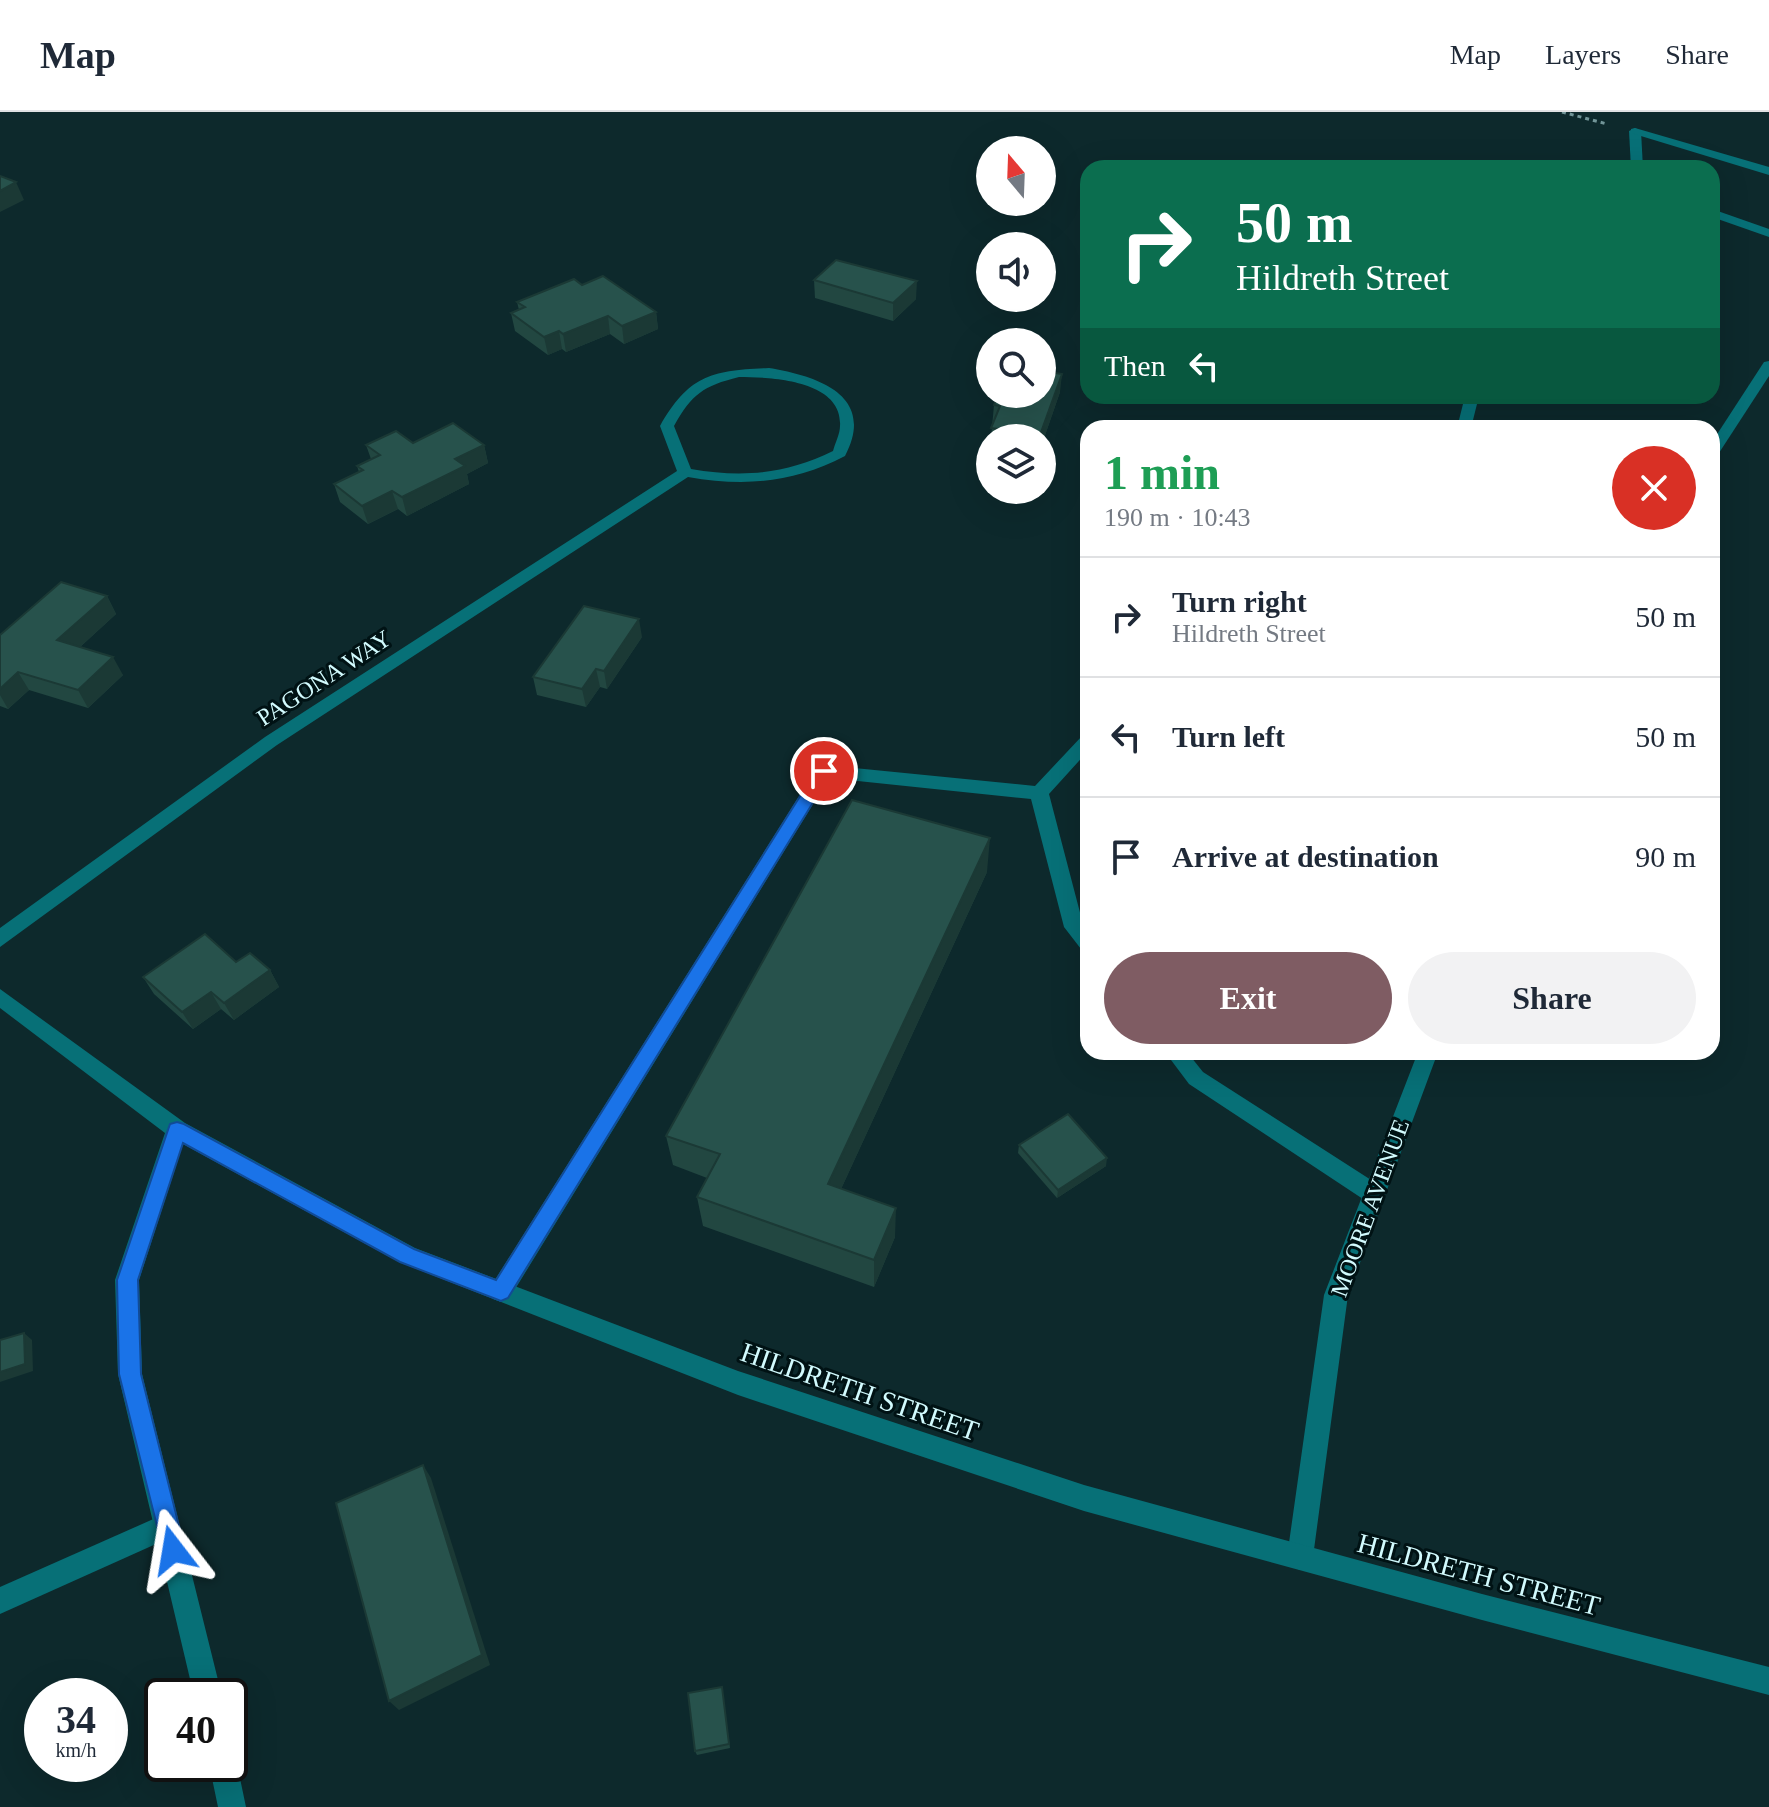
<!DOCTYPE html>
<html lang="en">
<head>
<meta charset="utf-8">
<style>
  body { margin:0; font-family:Georgia,serif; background:#f2f2f3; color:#1f2937; height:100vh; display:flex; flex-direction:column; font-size:30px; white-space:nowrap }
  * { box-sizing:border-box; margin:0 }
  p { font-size:26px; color:#747a83 }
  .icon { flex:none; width:44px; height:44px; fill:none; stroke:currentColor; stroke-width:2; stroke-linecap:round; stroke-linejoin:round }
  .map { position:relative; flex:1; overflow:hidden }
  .sheet { position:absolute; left:1080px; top:308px; width:640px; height:640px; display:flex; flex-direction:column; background:#fff; border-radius:24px; box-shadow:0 8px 32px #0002 }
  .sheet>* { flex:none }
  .top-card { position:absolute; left:1080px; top:48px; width:640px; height:244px; border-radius:24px; box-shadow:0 8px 32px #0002; background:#0b6e4f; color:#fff; overflow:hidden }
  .needle { width:52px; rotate:341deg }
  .tools { position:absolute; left:976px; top:24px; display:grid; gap:16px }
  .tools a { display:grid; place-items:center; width:80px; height:80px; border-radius:50%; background:#fff; box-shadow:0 8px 32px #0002; font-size:40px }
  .speed { position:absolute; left:24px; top:1566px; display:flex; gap:16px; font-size:40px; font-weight:700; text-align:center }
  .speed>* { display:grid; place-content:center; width:104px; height:104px; border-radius:50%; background:#fff; box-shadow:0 8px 32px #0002; line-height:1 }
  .speed small { font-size:20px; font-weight:400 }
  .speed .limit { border:4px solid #111; border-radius:12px; background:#fff; color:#111 }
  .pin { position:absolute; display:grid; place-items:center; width:68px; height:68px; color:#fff; margin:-34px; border:4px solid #fff; border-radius:50%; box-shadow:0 2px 8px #0007 }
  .me { position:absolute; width:88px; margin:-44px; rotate:346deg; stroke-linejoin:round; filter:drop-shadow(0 0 6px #0008) }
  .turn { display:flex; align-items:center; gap:28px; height:168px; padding:0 24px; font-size:36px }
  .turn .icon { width:104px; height:104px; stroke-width:2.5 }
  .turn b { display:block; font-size:56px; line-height:68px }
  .then { display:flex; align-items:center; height:76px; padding:0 24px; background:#0003; gap:16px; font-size:30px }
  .round { display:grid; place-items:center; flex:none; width:84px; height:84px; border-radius:42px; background:#f2f2f3 }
  .headline { display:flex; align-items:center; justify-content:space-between; height:136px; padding:0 24px }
  h1 { font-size:48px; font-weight:700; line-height:60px; color:#1e9e55 }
  .action { display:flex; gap:16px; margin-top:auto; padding:16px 24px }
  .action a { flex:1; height:92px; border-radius:48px; background:#7f5c63; color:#fff; font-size:32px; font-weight:700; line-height:92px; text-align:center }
  .action a+a { background:#f2f2f3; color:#1f2937 }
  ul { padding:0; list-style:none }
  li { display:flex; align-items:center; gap:24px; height:120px; padding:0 24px; border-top:2px solid #e0e1e3 }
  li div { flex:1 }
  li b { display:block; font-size:30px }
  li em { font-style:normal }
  header { display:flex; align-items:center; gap:48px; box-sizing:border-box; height:112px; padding:0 40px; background:#fff; border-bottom:2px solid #e0e1e3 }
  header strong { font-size:38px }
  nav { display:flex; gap:44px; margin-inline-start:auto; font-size:28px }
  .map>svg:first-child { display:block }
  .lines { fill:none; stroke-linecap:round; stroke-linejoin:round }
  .path { stroke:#729598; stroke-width:3; stroke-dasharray:4 4; stroke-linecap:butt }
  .service { fill:#077077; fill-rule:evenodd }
  .minor { fill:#077077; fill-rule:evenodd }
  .tertiary { fill:#077077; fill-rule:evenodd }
  .wall { fill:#224741 }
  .shaded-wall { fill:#1b3935 }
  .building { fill:#27524c; stroke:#1b3935; stroke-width:2 }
  .route { fill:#1a73e8; stroke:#114b97; stroke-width:2 }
  .labels { text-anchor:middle; stroke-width:6; stroke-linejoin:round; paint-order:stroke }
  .street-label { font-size:24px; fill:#d2fbfe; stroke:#001214 }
  .near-street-label { font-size:28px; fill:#d2fbfe; stroke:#001214 }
</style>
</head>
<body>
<header>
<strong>Map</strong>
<nav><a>Map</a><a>Layers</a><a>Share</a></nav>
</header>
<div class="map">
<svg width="1769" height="1695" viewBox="0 0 1769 1695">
  <rect width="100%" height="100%" fill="#0d292c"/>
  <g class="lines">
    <path class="path" d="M1562,0l45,12"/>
    <g class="service">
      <path d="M1635,16l6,3 2,37h-12l-2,-37z"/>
      <path d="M1712,97l57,20v8l-57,-20z"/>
      <path d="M1465,284h14l-8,32h-14z"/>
      <path d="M1088,622v17l-39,43 34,130 5,6v22l-7,-3 -17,-22 -33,-128 -202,-21 -320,521 -8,3 -8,-3 -4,-8 4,-8 325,-517 6,-1 211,21 47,-50z"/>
      <path d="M1165,940h22l16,20 179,115 3,7 -3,7 -8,3 -8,-3 -177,-117z"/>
    </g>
    <g class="minor">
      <path d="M1635,16l134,39v8l-138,-42v-4z"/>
      <path d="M1769,249v15l-52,80 -5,1v-15l52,-80z"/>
      <path d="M769,256c48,8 108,27 76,88 -52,27 -100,31 -157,21l-411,268 -277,202v-19l265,-191 412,-266 -17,-45c29,-51 52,-56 109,-58zM739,265c32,0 104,3 101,49 0,8 -5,17 -7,25 -47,23 -90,27 -142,18l-17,-43c18,-32 29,-40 65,-49z"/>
      <path d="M1418,940h20l-90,243 -35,262 -4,9 -9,4 -9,-4 -4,-9 37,-262z"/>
      <path d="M167,1401l9,4 4,9 -4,9 -176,79v-27z"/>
    </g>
    <g class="tertiary">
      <path d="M0,877l185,134 230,125 323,123 346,114 398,109 287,73v28l-287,-75 -398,-109 -346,-116 -339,-133 -216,-118 -44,136 3,94 80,322h-28l-76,-322 -3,-94 50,-147 -165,-125z"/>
      <path d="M230,1641l7,11 9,43h-28l-9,-43h21z"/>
    </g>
  </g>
  <g class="wall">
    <path d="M814,168l102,19 -23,22 -78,-23z"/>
    <path d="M582,173l74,27 2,17 -34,15 -14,-10 -44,18 -4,-3 -14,6 -33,-24 -4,-18 8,-3 -2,-8z"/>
    <path d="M1060,280l-18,52v-6h-51l3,-33z"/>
    <path d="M413,331l71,2 4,18 -21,11 2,10 -62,32 -9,-7 -30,15 -28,-22 -6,-18 25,-12 -2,-6 14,-7 -5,-14z"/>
    <path d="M107,484l9,18 -36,33 43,28 -35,33 -59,-18 -21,19 -8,-3v-71z"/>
    <path d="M642,525l-35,52 -7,-2 -14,20 -49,-12 -4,-18z"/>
    <path d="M987,760l-146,317 54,48 -21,50 -171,-61 -6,-29 10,-19 -34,-13 -7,-29z"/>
    <path d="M236,850l34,8 9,17 -45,33 -13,-11 -28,20 -39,-35 -11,-17z"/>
    <path d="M1019,1033l87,21 -49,32 -39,-45z"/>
    <path d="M722,1575l8,61 -33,7 -2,-4z"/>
  </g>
  <g class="shaded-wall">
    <path d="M16,70l8,18 -24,12v-21z"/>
    <path d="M917,169l-1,18 -23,22v-18z"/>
    <path d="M656,200l2,17 -34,15 -2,-18z"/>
    <path d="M608,204l2,18 -44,18 -3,-18z"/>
    <path d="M559,219l3,18 -14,6 -4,-18z"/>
    <path d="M1062,262l-2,18 -18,52v-6h-2v-3z"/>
    <path d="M484,333l4,18 -21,11 2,10 -62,32 -5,-19 53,-38z"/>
    <path d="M392,379l6,18 -30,15 -6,-18z"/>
    <path d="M107,484l9,18 -49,45 -10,-19z"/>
    <path d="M639,507l3,18 -35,52 -3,-18z"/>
    <path d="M113,545l10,18 -35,33 -10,-18z"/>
    <path d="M596,557l4,18 -14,20 -4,-18z"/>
    <path d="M18,560l11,18 -21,19 -8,-14v-6z"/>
    <path d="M990,726l-3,34 -157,341 -2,-29z"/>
    <path d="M270,858l9,17 -45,33 -10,-17z"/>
    <path d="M211,880l10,17 -28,20 -11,-17z"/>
    <path d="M1107,1046l-1,8 -49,32 1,-8z"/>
    <path d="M896,1096l-1,29 -21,50v-27z"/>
    <path d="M24,1221l8,7 1,31 -33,11v-10z"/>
    <path d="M423,1353l8,13 59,187 -91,45 -10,-9z"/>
  </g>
  <g class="building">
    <path d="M0,64l16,6 -16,9z"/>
    <path d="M836,148l81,21 -24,22 -79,-23z"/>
    <path d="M603,164l53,36 -34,14 -14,-10 -45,18 -4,-3 -15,6 -33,-24 14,-6 -8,-5 57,-23 8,6z"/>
    <path d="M1042,259l20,3 -22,61 -49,-7 9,-22 -6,-1 4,-11h44z"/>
    <path d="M453,311l31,22 -29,14 10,7 -63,31 -10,-6 -30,15 -28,-22 29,-14 -6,-4 23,-11 -14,-10 30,-14 17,12z"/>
    <path d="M61,470l46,14 -50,44 56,17 -35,33 -60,-18 -18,17v-54z"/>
    <path d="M584,494l55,13 -35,52 -8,-2 -14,20 -49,-12z"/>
    <path d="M852,688l138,38 -162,346 68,24 -22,52 -177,-63 23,-43 -54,-18z"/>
    <path d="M205,822l31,28 14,-9 20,17 -46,33 -13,-11 -29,20 -39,-35z"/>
    <path d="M1068,1002l39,44 -49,32 -39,-45z"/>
    <path d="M24,1221l1,31 -25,8v-32z"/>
    <path d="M423,1353l59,190 -93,46 -53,-198z"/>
    <path d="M722,1575l7,57 -34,7 -7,-58z"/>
  </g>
  <path class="route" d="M824,653l6,1 3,5 -3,4 -322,523 -7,3 -101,-39 -217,-119 -45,137 3,94 44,176 -3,8 -9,4 -8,-4 -46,-184 -2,-94 53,-156 7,-2 7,2 230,125 82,31 323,-514z"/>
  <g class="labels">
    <g class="street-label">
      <text transform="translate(324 566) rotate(-33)" y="8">PAGONA WAY</text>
      <text transform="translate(1370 1096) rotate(-70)" y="8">MOORE AVENUE</text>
    </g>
    <g class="near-street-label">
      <text transform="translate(860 1279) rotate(19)" y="10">HILDRETH STREET</text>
      <text transform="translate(1479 1462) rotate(15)" y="10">HILDRETH STREET</text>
    </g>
  </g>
</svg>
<div class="tools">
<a><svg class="needle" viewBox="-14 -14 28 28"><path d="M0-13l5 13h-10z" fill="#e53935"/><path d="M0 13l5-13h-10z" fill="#747a83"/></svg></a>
<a><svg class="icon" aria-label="sound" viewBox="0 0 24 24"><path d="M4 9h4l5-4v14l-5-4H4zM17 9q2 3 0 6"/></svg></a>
<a><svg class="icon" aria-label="search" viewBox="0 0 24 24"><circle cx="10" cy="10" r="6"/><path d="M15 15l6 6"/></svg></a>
<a><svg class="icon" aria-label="layers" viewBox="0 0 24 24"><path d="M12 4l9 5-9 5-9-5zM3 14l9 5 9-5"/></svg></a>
</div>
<div class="speed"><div>34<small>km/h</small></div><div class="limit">40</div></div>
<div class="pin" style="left:824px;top:659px;background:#d93025"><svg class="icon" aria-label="arrive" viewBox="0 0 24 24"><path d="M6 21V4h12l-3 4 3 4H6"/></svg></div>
<svg class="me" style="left:173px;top:1438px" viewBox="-20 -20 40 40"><path d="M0-17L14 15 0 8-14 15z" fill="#1a73e8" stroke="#fff" stroke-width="4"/></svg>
<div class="top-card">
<div class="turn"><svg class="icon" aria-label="right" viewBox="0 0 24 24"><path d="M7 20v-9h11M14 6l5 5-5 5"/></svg><div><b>50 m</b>Hildreth Street</div></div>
<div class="then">Then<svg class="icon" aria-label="left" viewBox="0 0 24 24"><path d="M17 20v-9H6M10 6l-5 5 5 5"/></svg></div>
</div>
<section class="sheet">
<div class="headline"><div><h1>1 min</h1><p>190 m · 10:43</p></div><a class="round" style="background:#d93025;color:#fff"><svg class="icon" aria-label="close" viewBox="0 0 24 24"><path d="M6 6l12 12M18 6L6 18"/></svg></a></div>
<ul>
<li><svg class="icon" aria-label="right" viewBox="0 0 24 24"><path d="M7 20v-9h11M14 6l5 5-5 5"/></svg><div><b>Turn right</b><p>Hildreth Street</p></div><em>50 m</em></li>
<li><svg class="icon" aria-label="left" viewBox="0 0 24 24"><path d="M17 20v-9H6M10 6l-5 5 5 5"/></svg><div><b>Turn left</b></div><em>50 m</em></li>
<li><svg class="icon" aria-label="arrive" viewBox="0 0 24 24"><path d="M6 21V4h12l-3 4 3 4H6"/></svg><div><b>Arrive at destination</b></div><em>90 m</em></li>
</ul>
<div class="action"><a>Exit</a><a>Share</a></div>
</section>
</div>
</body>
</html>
